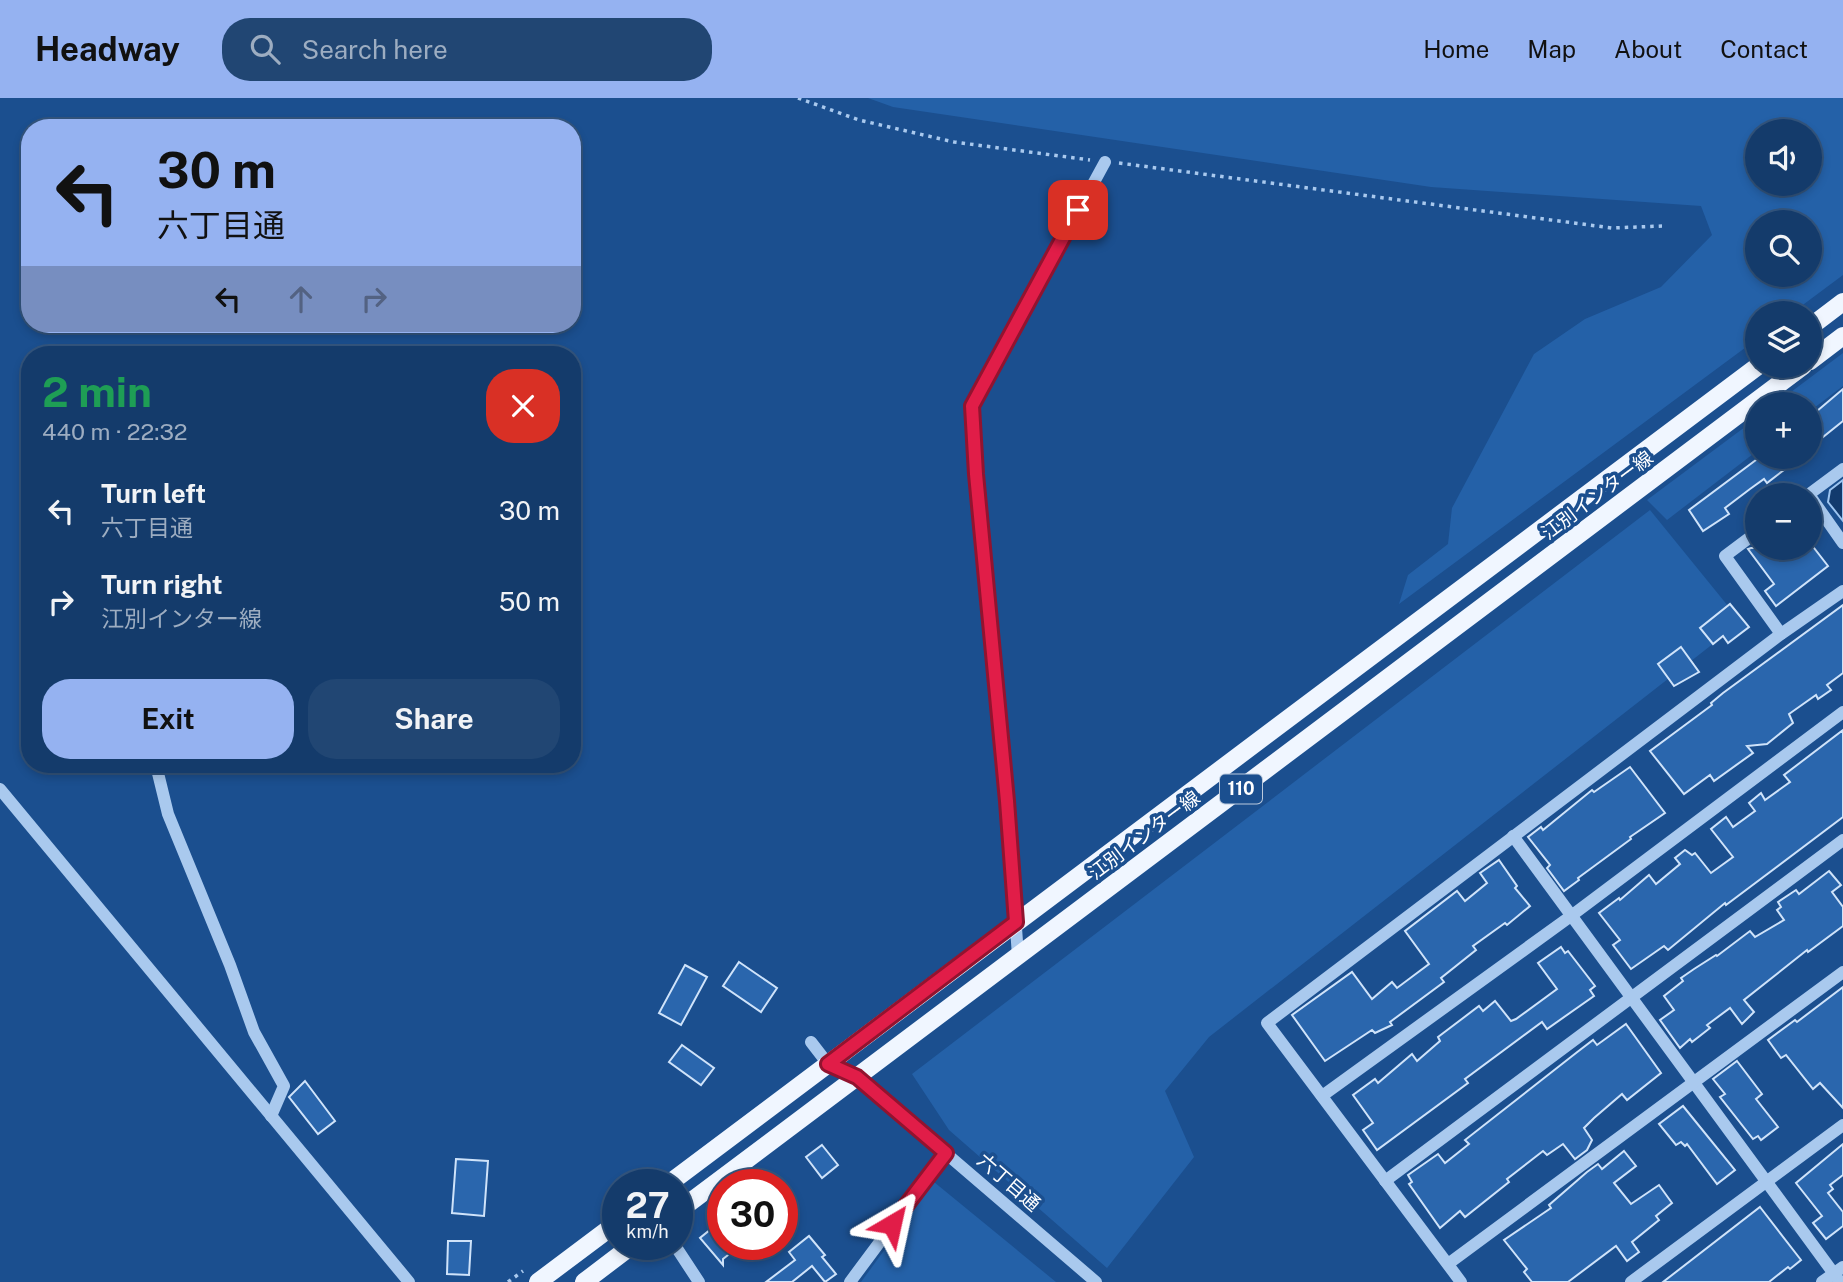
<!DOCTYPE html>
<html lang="en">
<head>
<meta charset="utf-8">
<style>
  body { margin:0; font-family:"Public Sans","Noto Sans JP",sans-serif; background:#214673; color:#f1f3f6; height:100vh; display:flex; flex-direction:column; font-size:26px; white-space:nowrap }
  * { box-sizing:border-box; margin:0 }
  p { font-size:23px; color:#9dadc1 }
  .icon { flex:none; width:38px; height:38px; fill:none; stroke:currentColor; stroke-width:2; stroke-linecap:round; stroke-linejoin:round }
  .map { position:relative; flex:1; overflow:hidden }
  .side { position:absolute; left:21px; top:248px; width:560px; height:427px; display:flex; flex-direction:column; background:#143b6b; border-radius:28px; box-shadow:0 4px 10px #0003,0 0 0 2px #33557e }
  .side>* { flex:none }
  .guide { position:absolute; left:21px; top:21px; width:560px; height:214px; border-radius:28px; box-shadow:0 4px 10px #0003,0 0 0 2px #33557e; background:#95b2f1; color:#111; overflow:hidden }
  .controls { position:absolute; left:1745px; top:21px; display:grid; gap:14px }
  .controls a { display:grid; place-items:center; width:77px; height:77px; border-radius:50%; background:#143b6b; box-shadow:0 4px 10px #0003,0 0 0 2px #33557e; font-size:35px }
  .speed { position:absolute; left:602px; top:1071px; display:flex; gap:14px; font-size:35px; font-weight:700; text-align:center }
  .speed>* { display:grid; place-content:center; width:91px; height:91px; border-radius:50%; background:#143b6b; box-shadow:0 4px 10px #0003,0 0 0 2px #33557e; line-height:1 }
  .speed small { font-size:18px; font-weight:400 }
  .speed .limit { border:10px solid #d22; background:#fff; color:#111 }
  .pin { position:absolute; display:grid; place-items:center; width:60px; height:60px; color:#fff; margin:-30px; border-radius:14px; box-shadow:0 4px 10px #0006 }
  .me { position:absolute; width:77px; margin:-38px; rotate:36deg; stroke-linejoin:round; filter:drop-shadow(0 0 5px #0008) }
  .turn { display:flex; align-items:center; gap:24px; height:147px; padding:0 21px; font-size:32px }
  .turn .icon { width:91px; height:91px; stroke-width:2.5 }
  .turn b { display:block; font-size:49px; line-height:60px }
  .lanes { display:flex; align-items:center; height:66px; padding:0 21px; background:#0003; justify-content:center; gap:35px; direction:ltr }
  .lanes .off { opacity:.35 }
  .round { display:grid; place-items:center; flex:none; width:74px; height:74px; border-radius:28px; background:#214673 }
  .overview { display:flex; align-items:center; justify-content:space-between; height:119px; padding:0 21px }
  h1 { font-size:42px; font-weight:700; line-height:52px; color:#1e9e55 }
  .action { display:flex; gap:14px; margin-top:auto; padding:14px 21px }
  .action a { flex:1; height:80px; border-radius:28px; background:#95b2f1; color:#111; font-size:28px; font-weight:700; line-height:80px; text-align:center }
  .action a+a { background:#214673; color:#f1f3f6 }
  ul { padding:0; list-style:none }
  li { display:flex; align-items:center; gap:21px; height:91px; padding:0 21px }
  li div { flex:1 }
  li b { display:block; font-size:26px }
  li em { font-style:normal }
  header { display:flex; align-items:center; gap:42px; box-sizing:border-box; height:98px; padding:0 35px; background:#95b2f1; color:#111 }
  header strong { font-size:33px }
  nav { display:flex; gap:38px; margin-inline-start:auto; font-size:24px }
  .search { width:490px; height:63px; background:#214673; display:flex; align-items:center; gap:18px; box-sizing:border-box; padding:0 24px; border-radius:28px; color:#9dadc1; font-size:26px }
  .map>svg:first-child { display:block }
  .green { fill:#2461a8; fill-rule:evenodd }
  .water { fill:#123a6d; stroke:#9cc4f0; stroke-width:2 }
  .building { fill:#2a66ad; stroke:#cfe3fa; stroke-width:2 }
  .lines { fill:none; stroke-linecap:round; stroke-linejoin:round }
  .path { stroke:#a9c9ee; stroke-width:3.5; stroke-dasharray:3.5 5; stroke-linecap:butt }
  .minor { stroke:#a9c9ee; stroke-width:12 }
  .major { stroke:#f0f6ff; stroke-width:18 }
  .route-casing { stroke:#92132f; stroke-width:18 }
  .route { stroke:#e11d48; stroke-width:12 }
  .labels { text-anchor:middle; stroke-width:7; stroke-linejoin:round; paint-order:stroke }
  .shield { fill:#1b4f8f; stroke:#bbcadd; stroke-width:2 }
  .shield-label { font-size:18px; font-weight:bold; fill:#fff }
  .street-label { font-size:19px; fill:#fff; stroke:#1b4f8f }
</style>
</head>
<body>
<header>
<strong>Headway</strong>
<div class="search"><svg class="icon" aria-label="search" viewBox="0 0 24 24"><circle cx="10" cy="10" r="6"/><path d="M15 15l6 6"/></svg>Search here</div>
<nav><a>Home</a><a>Map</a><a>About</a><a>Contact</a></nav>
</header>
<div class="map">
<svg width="1843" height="1184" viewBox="0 0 1843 1184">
  <rect width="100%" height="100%" fill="#1b4f8f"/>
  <g class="green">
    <path d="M868,0h975v177l-51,38h-35v26l-358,265 9,-29 40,-31 4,-36 82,-154 51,-35 76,-32 51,-52 -11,-29 -270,-19 -538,-80zM1757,33h53v53h-53zM1757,124h53v53h-53z"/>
    <path d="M1843,255v33l-33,25v-7h-35z"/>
    <path d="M1757,320v33l-90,69 -20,-20z"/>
    <path d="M1650,412l91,112 -532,415 -44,54 29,66 -87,111 -158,-138 -37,-56z"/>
    <path d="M934,1084l122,100h-195z"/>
  </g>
  <path class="water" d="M1843,382v41l-15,-19 2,-12z"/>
  <g class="building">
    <path d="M1843,291v32l-25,20 -8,-10v-14z"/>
    <path d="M1760,359h41l-34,26 -3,-4 -14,10 -25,19 4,6 -26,17 -14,-21z"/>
    <path d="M1751,450h63l14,18 -52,40 -11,-15 9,-7 -26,-35z"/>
    <path d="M1730,506l19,23 -21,16 -5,-7 -10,8 -13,-16z"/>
    <path d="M1843,507v68l-16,12 4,5 -13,9 -2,-4 -27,19 4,9 -26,21 -20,2 6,7 -39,28 -4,-6 -26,19 -34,-43 62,-46 -1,-2 12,-10z"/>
    <path d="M1681,549l18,25 -25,14 -16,-22z"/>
    <path d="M1843,632v87l-117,88 -1,-2 -57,47 -4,-4 -33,23 -18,-24 7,-5 -21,-27 20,-15 1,2 29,-25 7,9 24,-20 -5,-6 10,-8 7,5 3,-2 16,20 22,-16 -22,-28 15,-12 7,10 22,-16 -6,-8 12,-10 4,7 25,-18 -6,-7z"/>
    <path d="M1630,669l35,46 -35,24 1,2 -53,39 1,2 -15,11 -17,-23 3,-3 -22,-28 13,-10 2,3 49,-40 2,2z"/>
    <path d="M1499,762l18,26 -2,2 15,18 -23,19 -2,-2 -32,23 3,4 -35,28 3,4 -54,40 2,3 -17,8 -3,-3 -47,31 -33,-46 60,-43 20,27 20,-17 5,6 32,-24 -24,-33 52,-40 8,10 22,-18 -7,-10z"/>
    <path d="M1829,773l12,14 -9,7 11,15v19l-35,26 -1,-2 -63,50 10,12 -12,12 -12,-16 -23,17 3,3 -18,14 -2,-3 -10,9 -20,-28 14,-10 -10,-14 19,-15 -2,-3 13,-9 22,-14 1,1 33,-25 5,6 29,-17 -7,-10 4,-3 -3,-5 18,-12 3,4z"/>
    <path d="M1561,849l4,6 3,-2 27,35 -5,4 4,6 -47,33 -5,-7 -77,57 3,4 -91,67 -14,-20 10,-7 -20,-28 22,-16 3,4 34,-29 5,7 23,-20 -2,-4 41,-31 4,5 12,-10 16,20 5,-2 41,-30 -19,-26z"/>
    <path d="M739,864l38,26 -16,24 -38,-26z"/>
    <path d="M685,867l22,12 -26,48 -22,-12z"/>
    <path d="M1843,889v121l-23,-25 -7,6 -27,-34 -5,3 -13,-18 27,-20 2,2z"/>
    <path d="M1626,926l35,49 -34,27 -5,-6 -28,24 -10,10 8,12 -5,10 -12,9 -12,-15 -16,11 -4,-4 -36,28 2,3 -44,35 -5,-6 -20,17 -31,-44 3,-2 -4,-7 30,-21 7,9 24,-19 -4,-4 111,-87 17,-13 4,5z"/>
    <path d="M682,947l32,23 -13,17 -32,-23z"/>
    <path d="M1737,963l25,33 -6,5 22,28 -17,13 -3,-4 -5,3 -33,-42 5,-3 -12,-15z"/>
    <path d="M305,983l30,40 -17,13 -29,-37z"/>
    <path d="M1683,1008l52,64 -18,14 -30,-40 -2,2 -4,-4 -5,3 -17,-21z"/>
    <path d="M1843,1046v31l-13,10 3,4 -5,4 15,19v14l-17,13 -13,-16 9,-7 -26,-33z"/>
    <path d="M822,1047l16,20 -16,13 -16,-21z"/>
    <path d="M1624,1053l12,15 -22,17 17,21 28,-19 13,18 -16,13 3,4 -27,22 7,10 -12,9 -11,-15 -48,36h-36l-8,-10 3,-3 -23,-29 47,-32 -2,-3 38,-33 11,-8 4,5z"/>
    <path d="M456,1061l32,2 -4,55 -32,-3z"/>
    <path d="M1760,1109l41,53 -11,9 -2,-2 -19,15h-106z"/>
    <path d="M716,1127l7,8v11h19l-19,15v6l-23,-27z"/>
    <path d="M809,1138l16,19 -3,2 14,17 -11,8 -13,-16 -20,16h-26l29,-22 -6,-8z"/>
    <path d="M448,1143h23l-2,34 -22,-1z"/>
  </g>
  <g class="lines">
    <g class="path">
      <path d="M798,0l61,22 95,22 136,18"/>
      <path d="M1119,65l493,65 50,-2"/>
      <path d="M638,1087l15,-12"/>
      <path d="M611,1107l7,-5"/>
      <path d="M508,1184l15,-11"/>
    </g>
    <g class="minor">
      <path d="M1808,397l35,-26"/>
      <path d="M1810,398l33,47"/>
      <path d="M1757,434l-32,24 56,78"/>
      <path d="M156,667l12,49 62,151 24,67 30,54 -13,30"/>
      <path d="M0,691l409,493"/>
      <path d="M1513,738l327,446"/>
      <path d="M1018,858l-11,-155 -31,-327 -4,-68 133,-244"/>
      <path d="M811,944l17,22 29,13 239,205"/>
      <path d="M1322,998l249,-180 272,-204"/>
      <path d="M1385,1083l458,-341"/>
      <path d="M674,1146l25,38"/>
      <path d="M1448,1166l395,-292"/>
      <path d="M850,1184l96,-129"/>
      <path d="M1461,1184l-194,-259 514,-389 62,-43"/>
      <path d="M1631,1184l212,-157"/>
      <path d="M1822,1184l21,-15"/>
    </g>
    <g class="major">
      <path d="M1810,229l33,-25"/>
      <path d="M1810,263l33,-25"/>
      <path d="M667,1087l1091,-819"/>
      <path d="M677,1114l1126,-846"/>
      <path d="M538,1184l80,-60"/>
      <path d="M584,1184l50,-38"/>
    </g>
  </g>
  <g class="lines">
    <defs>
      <path id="route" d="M892,1126l54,-71 -89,-76 -29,-13 188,-142 -9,-121 -31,-327 -4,-68 106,-196"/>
    </defs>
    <use href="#route" class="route-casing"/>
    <use href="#route" class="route"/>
  </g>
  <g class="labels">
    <rect class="shield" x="1220" y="676.5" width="42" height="29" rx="5"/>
    <g class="shield-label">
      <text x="1241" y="697">110</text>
    </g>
    <g class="street-label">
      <text transform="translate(1597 397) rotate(-37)" y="7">江別インター線</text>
      <text transform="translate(1144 737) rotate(-37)" y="7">江別インター線</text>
      <text transform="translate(1009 1084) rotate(41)" y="7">六丁目通</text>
    </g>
  </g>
</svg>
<div class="controls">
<a><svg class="icon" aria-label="sound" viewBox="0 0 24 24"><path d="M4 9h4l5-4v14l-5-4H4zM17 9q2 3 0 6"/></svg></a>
<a><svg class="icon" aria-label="search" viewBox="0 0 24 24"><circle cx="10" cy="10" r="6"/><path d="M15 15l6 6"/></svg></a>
<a><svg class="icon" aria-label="layers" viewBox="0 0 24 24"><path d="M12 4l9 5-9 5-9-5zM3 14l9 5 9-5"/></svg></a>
<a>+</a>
<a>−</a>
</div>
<div class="speed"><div>27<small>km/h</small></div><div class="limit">30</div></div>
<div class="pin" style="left:1078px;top:112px;background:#d93025"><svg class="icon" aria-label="arrive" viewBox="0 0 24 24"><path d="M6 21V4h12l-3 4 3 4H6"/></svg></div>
<svg class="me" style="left:892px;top:1126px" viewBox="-20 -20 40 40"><path d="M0-17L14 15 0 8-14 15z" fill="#e11d48" stroke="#fff" stroke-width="4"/></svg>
<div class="guide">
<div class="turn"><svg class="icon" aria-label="left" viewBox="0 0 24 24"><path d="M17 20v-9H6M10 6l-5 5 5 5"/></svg><div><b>30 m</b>六丁目通</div></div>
<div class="lanes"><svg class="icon" aria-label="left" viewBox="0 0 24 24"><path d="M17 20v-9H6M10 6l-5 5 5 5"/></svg><svg class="icon off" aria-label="ahead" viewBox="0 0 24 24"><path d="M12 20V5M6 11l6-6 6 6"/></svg><svg class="icon off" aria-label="right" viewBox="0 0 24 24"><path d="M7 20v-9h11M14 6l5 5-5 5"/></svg></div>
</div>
<section class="side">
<div class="overview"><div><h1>2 min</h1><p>440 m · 22:32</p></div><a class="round" style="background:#d93025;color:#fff"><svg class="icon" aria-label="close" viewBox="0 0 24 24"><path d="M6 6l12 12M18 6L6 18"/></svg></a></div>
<ul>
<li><svg class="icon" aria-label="left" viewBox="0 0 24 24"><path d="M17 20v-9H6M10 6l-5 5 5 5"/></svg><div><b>Turn left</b><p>六丁目通</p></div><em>30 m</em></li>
<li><svg class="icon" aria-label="right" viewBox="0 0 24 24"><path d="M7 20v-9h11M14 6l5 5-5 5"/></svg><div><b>Turn right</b><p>江別インター線</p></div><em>50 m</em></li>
</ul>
<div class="action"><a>Exit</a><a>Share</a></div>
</section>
</div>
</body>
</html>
